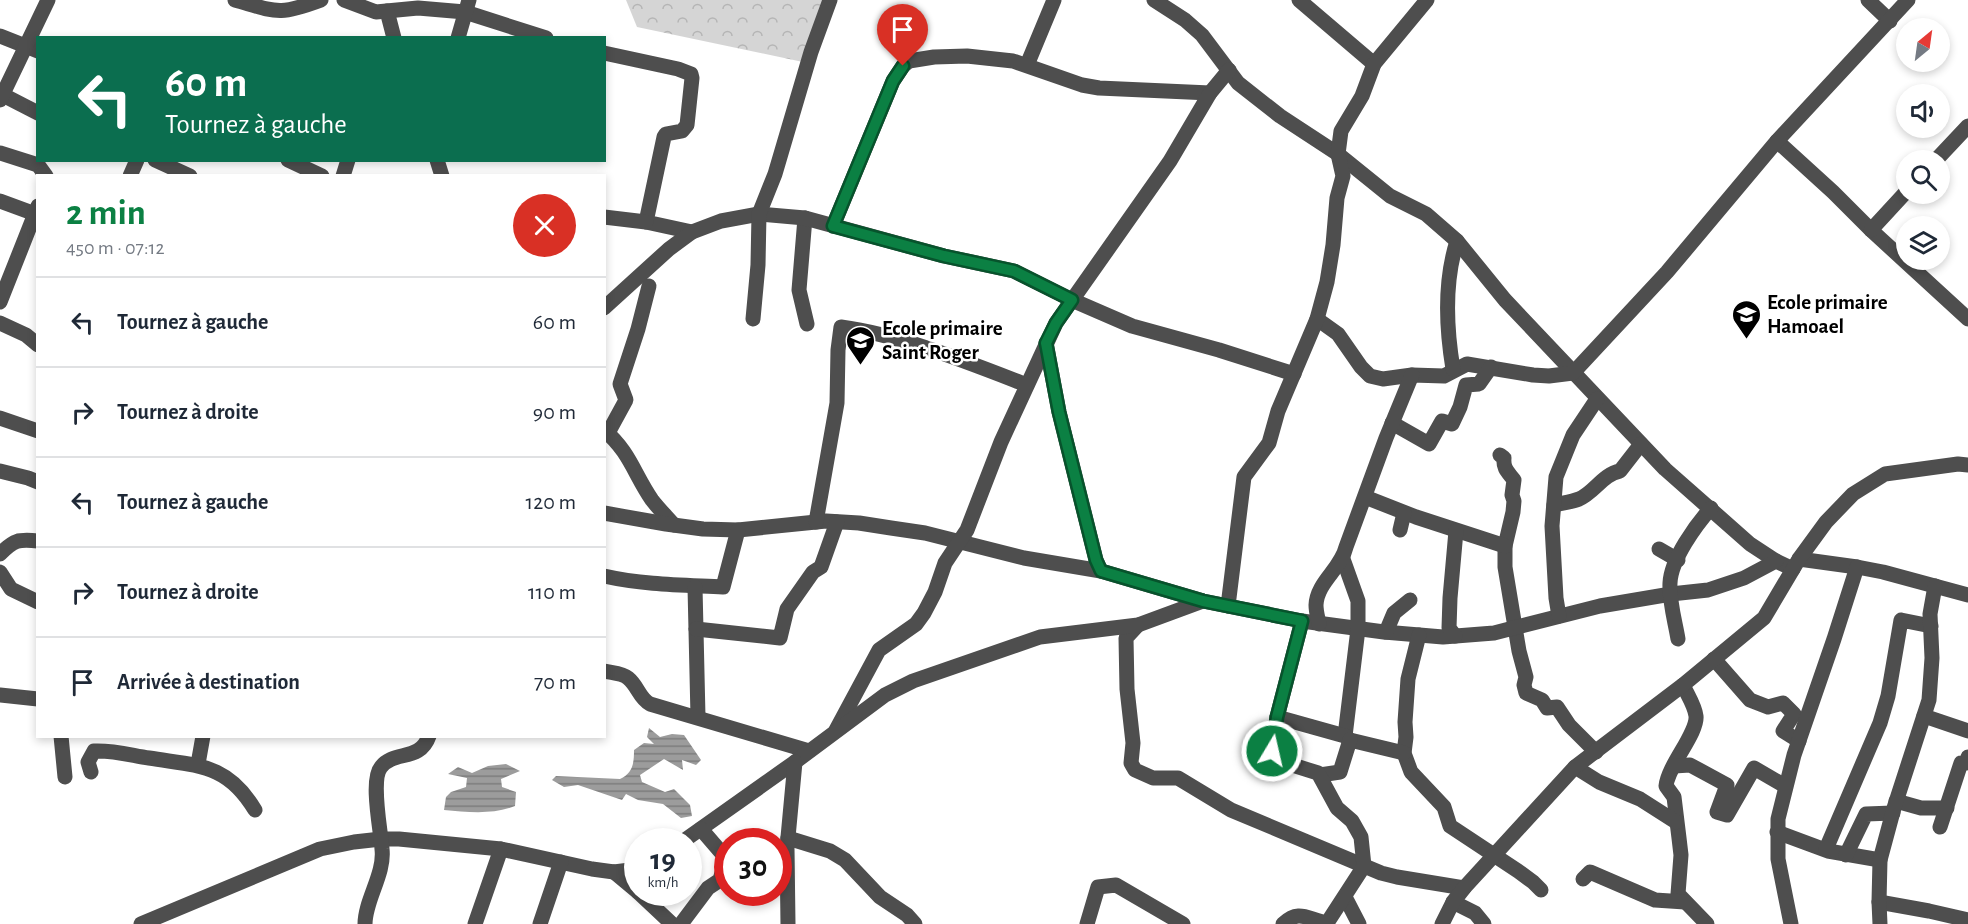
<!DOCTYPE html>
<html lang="fr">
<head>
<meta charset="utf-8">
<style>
  body { margin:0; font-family:"Alegreya Sans",sans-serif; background:#f6f6f7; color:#1f2937; height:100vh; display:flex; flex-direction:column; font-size:22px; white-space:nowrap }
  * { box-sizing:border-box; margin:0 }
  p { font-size:20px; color:#747a83 }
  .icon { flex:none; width:33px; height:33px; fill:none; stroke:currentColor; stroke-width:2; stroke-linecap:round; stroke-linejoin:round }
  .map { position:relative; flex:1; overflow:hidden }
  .panel { position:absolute; left:36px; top:174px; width:570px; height:564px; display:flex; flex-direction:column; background:#fff; border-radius:0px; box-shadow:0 3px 9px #0003 }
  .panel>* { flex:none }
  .banner { position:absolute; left:36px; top:36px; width:570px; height:126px; border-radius:0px; box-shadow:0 3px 9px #0003; background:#0b6e4f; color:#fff; overflow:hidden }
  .needle { width:39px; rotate:29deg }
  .buttons { position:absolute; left:1896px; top:18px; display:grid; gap:12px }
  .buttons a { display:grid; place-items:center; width:54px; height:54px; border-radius:50%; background:#fff; box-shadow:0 3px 9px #0003; font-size:30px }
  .speed { position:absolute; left:624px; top:828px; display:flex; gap:12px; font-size:30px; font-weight:700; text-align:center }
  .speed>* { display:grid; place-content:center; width:78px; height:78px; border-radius:50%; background:#fff; box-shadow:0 3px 9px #0003; line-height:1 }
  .speed small { font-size:15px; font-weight:400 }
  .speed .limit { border:9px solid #d22; background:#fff; color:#111 }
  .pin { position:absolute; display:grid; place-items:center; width:51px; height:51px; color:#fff; margin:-62px -26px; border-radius:50% 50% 50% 0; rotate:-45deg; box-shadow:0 0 6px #0007 }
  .pin .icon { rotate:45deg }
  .me { position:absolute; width:66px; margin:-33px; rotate:9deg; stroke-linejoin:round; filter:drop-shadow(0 0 4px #0008) }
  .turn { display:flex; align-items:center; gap:21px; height:126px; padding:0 30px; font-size:27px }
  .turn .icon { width:78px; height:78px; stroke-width:2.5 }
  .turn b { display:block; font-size:42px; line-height:51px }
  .round { display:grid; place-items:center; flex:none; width:63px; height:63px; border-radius:32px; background:#f6f6f7 }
  .head { display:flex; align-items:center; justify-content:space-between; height:102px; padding:0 30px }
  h1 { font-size:36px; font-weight:700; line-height:45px; color:#0b8043 }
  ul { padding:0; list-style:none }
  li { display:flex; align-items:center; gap:18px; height:90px; padding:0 30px; border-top:2px solid #e0e1e3 }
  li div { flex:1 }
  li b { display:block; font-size:22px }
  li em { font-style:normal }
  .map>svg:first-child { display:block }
  .forest { fill:url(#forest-crowns) }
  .water { fill:url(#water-rules) }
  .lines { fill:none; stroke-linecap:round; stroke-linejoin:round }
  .minor { stroke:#4e4e4e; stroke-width:15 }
  .route-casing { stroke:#07532c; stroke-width:15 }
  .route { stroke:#0b8043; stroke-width:10 }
  .labels { text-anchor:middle; stroke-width:5; stroke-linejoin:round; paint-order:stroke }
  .poi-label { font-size:21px; font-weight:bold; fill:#000; stroke:#fff; text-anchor:start }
</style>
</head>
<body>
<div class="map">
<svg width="1968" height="924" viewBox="0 0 1968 924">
  <defs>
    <pattern id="forest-crowns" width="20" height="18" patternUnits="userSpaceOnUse" patternTransform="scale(1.5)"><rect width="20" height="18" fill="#d5d5d5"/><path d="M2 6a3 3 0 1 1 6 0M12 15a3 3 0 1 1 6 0" fill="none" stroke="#b5b5b5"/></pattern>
    <pattern id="water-rules" width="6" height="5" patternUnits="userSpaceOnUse" patternTransform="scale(1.5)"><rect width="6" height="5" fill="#9c9c9c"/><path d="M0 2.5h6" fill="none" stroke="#7d7d7d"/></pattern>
  </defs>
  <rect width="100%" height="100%" fill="#fff"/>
  <path class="forest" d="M626,0h198l-21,62 -166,-35z"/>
  <g class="water">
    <path d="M649,728l11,9 12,-3 12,1 17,25 -5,5 -14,-5 1,10 -19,-11 -24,16 2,7 23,10 9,-3 16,16 2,11 -11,2 -18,-14 -25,-4 -12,-6 -4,6 -44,-15 -14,2 -12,-7 4,-4 64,3c13,-6 14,-16 14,-29l10,-7 10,1 -7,-7z"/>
    <path d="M506,764l14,7 -19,8 1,8 14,5 -1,14c-22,9 -48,6 -71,4l2,-13 5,-5 15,-5 1,-9 -19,-4 10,-7 14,6 16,-7z"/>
  </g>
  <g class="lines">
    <g class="minor">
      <path d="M235,0c42,12 43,16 86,0"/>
      <path d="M344,0l32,12 42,-4 47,4 81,26"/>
      <path d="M1154,0l31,20 17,15 36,48 42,33 58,38 52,42 36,18 31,27 48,59 160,169 85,75 26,17 17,8"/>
      <path d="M1299,0l75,64"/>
      <path d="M1868,0l22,21"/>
      <path d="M387,11l7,27"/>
      <path d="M0,36l38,15"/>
      <path d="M458,38l11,-38"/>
      <path d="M604,53l74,16 13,5 1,4 -5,47 -5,6 -16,3 -2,3 -18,85 46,10"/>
      <path d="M1027,65l27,-65"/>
      <path d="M3,95l35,18"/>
      <path d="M0,100l48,-100"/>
      <path d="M1777,141l56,51 38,38 97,89"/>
      <path d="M0,153l38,12 8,11"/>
      <path d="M155,160l35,16"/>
      <path d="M288,160l34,16"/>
      <path d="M437,160l5,16"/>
      <path d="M1936,160l32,-34"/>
      <path d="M130,176l7,-16"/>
      <path d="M343,176l5,-16"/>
      <path d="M0,201l38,14"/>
      <path d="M604,217l42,5"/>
      <path d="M805,218l-6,72 8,34"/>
      <path d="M833,226l60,-145 10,-15 6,-5 25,-4 33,-1 46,5 69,24 17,3 111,5"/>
      <path d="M1871,230l35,-38"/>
      <path d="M0,302l38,-96"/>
      <path d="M604,308l65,-59 23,-17 29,-11 38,-7 46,4 139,38 70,15 58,29 60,26 87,24 75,24"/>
      <path d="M753,319l5,-54 1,-51 16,-40 36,-122 19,-52"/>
      <path d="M1317,319l21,15 23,33 9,9 13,3 29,-4 32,1 23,-12 66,11 16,1 24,-3 94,-101 110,-131 131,-141"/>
      <path d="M0,323l26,12 12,10"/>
      <path d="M1046,343l13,69 37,148 5,11"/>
      <path d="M1453,369c-7,-42 -9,-87 4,-128"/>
      <path d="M0,418l38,13"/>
      <path d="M1392,423l37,21 13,-23 10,3 8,-17 6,-22 13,-1 12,-17"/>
      <path d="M604,430c26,22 30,44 48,70 7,9 15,17 22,25"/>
      <path d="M608,433l18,-33 -6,-16 18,-55 11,-43"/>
      <path d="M1500,455l4,3c-1,11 4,14 10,22l-2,15 2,6 -1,11 -8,34v21l14,84 7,26 -2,8 2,8 16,7 5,8 10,-1 12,18 27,27"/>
      <path d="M0,471l28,7 10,4"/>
      <path d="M1365,497l51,20 89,29"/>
      <path d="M1554,505c8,-2 18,-3 25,-6 15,-6 24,-25 41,-28l21,-27"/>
      <path d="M604,513l62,11 37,5 35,1 88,-9 33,2 32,5 34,5 99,25 77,13 102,30 99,20 82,11 59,5 51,-4 106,-27 71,-12 37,-4 36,-12 32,-17"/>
      <path d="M816,522l21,-119 1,-53 3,-23c60,8 129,36 186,58"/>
      <path d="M1400,530l4,-17"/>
      <path d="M1659,549l19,11"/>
      <path d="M0,554c14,-14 18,-15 38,-13"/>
      <path d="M1343,559l15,42v28l-13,107"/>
      <path d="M1799,559l58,8 26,5 85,23"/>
      <path d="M0,572l11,17 27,13"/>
      <path d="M604,576c40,9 80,9 119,11l15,-57"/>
      <path d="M695,587l3,130"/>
      <path d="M1228,606l16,-129 25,-34 9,-32 39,-92 10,-37 6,-37 4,-47 6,-22 -5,-22 3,-23 21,-35 12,-32 53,-64"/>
      <path d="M1559,616l-3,-18 -4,-72 4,-49 17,-42 24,-36"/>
      <path d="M1319,624c-1,-6 -3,-12 -3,-19 1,-23 25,-36 30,-58l40,-109 26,-63"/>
      <path d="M1138,625l-12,13 1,51 6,54 -2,20 4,7 18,8h25l53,32 150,63 16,4 67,11"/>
      <path d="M696,629l84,9 7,-29 26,-37 8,-5 16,-45"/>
      <path d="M1386,632l8,-19 16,-13"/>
      <path d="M1419,635l-11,44 -3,43 1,15 -2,16 7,19 33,35 6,19 68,45 15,11 8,8"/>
      <path d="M1455,636l-6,-8 1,-30 6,-67"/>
      <path d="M1678,639c-3,-18 -9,-38 -8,-56 1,-24 26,-58 41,-75"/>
      <path d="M1714,659l36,41 18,7 15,-4 11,11 -11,17 16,10"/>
      <path d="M604,671c8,2 18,2 24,7 10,8 11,20 22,26l159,47"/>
      <path d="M1683,685c4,9 12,21 13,31 2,17 -28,49 -30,70l8,11 5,41 2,17 -3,39 29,30"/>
      <path d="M0,695l38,4"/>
      <path d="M1924,716l44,15"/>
      <path d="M1277,717l68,19 5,4 54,13"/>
      <path d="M836,730l43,-80 37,-26 8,-11 11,-21 10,-29 22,-33 34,-88 55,-119 114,-162 40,-68 19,-23"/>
      <path d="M61,736l4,41"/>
      <path d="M198,764l5,-28"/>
      <path d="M1674,766l16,-1 37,20 -10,27 10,3 27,-47 31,18"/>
      <path d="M1575,767l24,15 41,17 36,23"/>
      <path d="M91,772l-3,-10 6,-11c19,-1 36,4 55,7 48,8 78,5 106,52"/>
      <path d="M1320,775l20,-3 10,-32"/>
      <path d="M1896,801l25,7h26"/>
      <path d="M1940,827l21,-64h5l2,-6"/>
      <path d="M1777,832l51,19 52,9"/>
      <path d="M788,838l42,13 15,9 35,37 27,18 8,9"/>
      <path d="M682,842l113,-80 90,-67 28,-14 127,-44 98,-12 65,-24"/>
      <path d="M1826,849l54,-126 8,-27 13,-76 30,6"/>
      <path d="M1846,855l20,-41 27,-1"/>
      <path d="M614,872l24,20"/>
      <path d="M1583,879l7,-7 65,28 30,2"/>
      <path d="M638,892l34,32"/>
      <path d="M1345,897l14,27"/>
      <path d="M1453,902l22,11 9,11"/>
      <path d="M1879,902l50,9 39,9"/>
      <path d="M141,924l179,-75 34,-7 27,-3h18l102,10 91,20 22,3 24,-3"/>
      <path d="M365,924c0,-24 20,-50 17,-75 -1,-18 -12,-69 -1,-82 13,-17 39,-5 48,-31"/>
      <path d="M475,924l26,-75"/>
      <path d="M540,924l21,-62"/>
      <path d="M681,924l27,-36 12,-8 6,-22 -25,-29"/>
      <path d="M788,924l-1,-76 8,-86"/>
      <path d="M1087,924l11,-37 18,-2 67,39"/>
      <path d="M1283,924c16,-15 24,-5 44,-1l37,-57 -3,-29 -9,-16 -15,-13 -19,-35 -35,-11 -11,-8 5,-37 25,-96"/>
      <path d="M1442,924l11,-22 11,-14 111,-121 108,-82 81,-67 35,-59 27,-37 27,-28 32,-20 73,-10 10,1"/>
      <path d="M1791,924l-13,-65v-40l16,-64 40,-116 23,-72"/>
      <path d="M1880,924l-1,-22 1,-42 14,-52 35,-108 3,-42 -2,-44 5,-28"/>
    </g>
  </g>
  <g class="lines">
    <defs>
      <path id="route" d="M903,66l-10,15 -60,145 111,30 70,15 58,29 -16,23 -10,20 13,69 37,148 5,11 102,30 99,20 -25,96 -5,34"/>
    </defs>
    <use href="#route" class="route-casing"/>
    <use href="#route" class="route"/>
  </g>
  <defs>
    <symbol id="school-pin" viewBox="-11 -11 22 30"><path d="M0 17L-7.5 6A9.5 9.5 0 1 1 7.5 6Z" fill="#000" stroke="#fff"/><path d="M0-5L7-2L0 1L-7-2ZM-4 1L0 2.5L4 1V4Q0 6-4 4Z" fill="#fff"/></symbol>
  </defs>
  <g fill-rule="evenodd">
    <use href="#school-pin" x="1730" y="298" width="33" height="45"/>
    <use href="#school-pin" x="844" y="324" width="33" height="45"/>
  </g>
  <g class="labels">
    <g class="poi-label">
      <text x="1767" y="309">Ecole primaire<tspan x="1767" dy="24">Hamoael</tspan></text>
      <text x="882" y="335">Ecole primaire<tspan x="882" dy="24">Saint Roger</tspan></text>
    </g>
  </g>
</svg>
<div class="buttons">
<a><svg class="needle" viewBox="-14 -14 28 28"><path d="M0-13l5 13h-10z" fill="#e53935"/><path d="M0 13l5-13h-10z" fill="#747a83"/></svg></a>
<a><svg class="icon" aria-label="sound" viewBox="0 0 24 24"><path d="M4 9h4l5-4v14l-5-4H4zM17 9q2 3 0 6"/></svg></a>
<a><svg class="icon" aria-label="search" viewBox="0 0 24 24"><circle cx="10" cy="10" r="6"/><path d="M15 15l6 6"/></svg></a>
<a><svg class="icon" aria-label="layers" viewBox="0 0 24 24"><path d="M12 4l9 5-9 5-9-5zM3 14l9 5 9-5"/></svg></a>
</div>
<div class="speed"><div>19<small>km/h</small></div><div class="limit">30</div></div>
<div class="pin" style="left:903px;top:66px;background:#d93025"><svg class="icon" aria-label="arrive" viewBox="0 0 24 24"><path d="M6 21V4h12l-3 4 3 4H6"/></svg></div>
<svg class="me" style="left:1272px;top:751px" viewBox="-20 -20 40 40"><circle r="17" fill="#0b8043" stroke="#fff" stroke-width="3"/><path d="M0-11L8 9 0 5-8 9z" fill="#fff"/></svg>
<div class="banner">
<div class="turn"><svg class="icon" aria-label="left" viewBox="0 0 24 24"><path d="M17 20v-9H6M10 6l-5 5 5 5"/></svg><div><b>60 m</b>Tournez à gauche</div></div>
</div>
<section class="panel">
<div class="head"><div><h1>2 min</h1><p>450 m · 07:12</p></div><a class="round" style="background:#d93025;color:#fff"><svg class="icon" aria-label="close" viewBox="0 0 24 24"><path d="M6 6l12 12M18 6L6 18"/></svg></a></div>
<ul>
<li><svg class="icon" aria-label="left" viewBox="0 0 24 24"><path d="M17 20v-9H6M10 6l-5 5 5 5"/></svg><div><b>Tournez à gauche</b></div><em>60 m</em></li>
<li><svg class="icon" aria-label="right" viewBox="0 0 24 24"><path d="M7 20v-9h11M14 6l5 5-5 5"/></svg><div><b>Tournez à droite</b></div><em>90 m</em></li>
<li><svg class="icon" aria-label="left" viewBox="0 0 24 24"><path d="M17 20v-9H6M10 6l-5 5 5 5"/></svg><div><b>Tournez à gauche</b></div><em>120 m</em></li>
<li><svg class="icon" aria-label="right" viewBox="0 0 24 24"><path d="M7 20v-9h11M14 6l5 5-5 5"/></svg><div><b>Tournez à droite</b></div><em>110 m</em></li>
<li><svg class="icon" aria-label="arrive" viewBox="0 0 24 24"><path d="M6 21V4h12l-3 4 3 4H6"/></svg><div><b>Arrivée à destination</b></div><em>70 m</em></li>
</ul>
</section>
</div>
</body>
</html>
